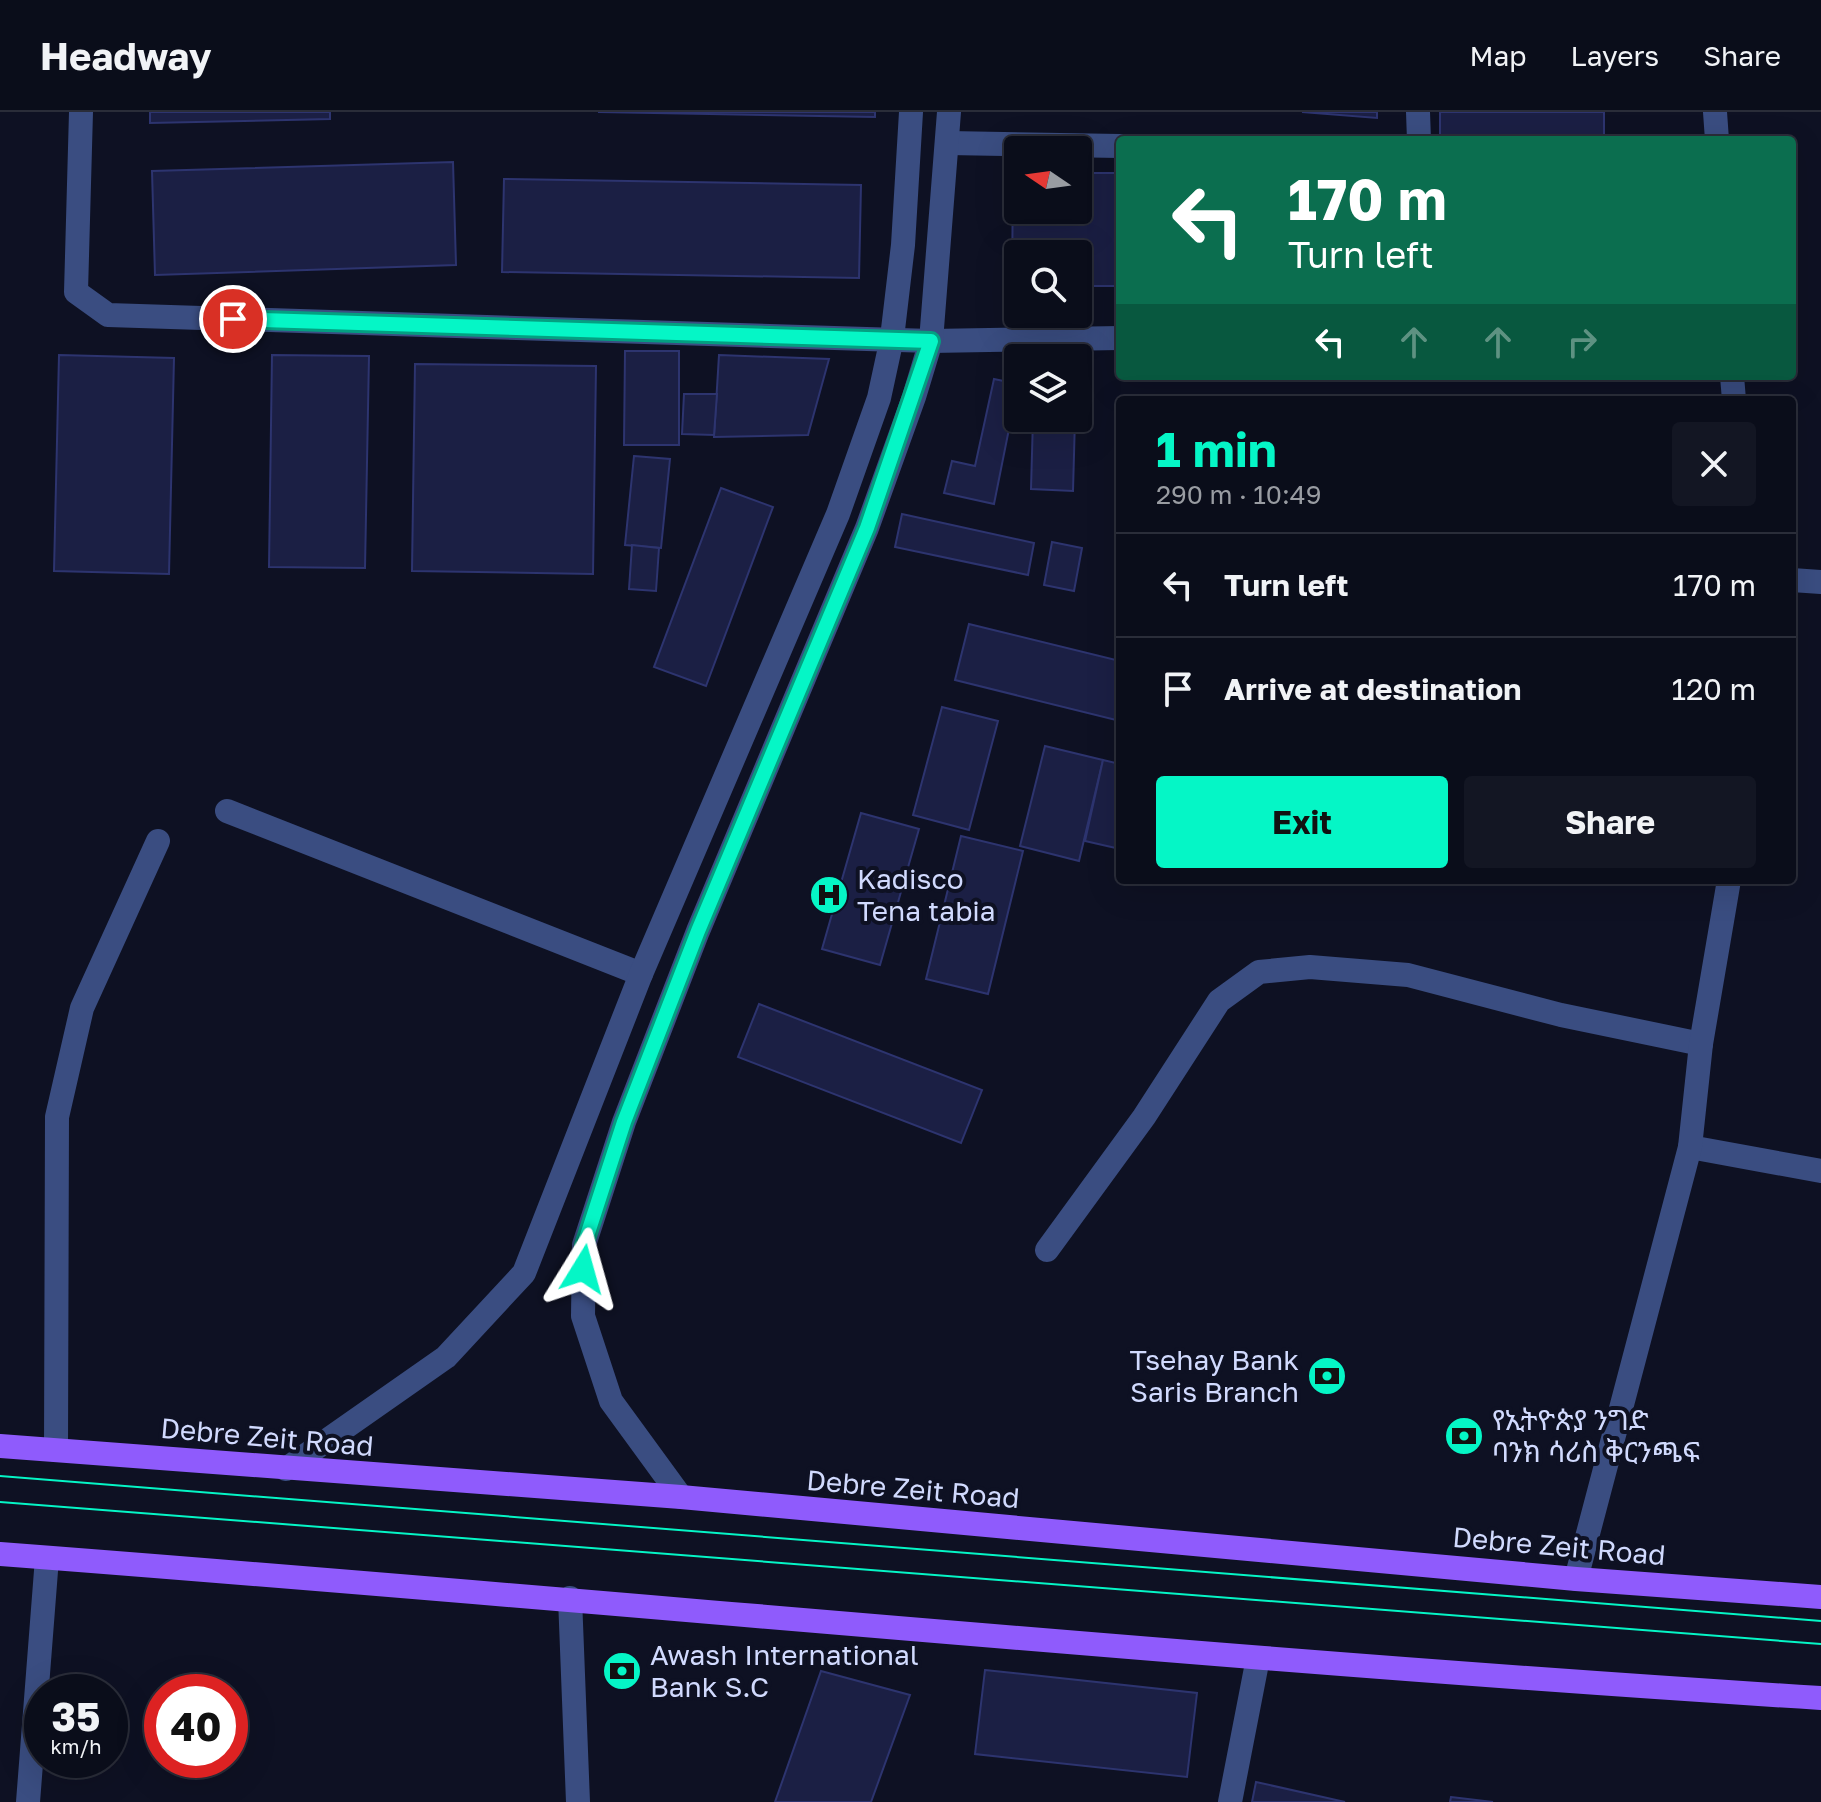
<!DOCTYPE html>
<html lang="en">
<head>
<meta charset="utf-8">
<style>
  body { margin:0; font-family:"Golos Text","Noto Sans Ethiopic",sans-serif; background:#131623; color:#f1f3f6; height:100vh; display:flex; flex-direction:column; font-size:30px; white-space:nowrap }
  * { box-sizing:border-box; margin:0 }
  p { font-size:26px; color:#999ca2 }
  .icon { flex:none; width:44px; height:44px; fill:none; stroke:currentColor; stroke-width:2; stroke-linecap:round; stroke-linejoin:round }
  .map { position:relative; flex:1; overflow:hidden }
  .side { position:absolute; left:1116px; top:284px; width:680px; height:488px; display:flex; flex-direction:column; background:#0a0d1a; border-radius:8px; box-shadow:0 8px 32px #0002,0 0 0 2px #2a2d39 }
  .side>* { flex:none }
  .hud { position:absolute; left:1116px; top:24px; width:680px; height:244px; border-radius:8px; box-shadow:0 8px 32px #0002,0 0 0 2px #2a2d39; background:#0b6e4f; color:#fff; overflow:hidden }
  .needle { width:52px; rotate:283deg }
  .fabs { position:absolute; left:1004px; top:24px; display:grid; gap:16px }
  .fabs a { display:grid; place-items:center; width:88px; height:88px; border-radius:8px; background:#0a0d1a; box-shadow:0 8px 32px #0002,0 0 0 2px #2a2d39; font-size:40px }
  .speed { position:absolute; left:24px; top:1562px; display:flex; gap:16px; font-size:40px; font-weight:700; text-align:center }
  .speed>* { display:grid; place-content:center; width:104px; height:104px; border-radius:50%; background:#0a0d1a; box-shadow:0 8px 32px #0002,0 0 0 2px #2a2d39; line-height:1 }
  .speed small { font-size:20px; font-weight:400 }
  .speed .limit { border:12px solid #d22; background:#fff; color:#111 }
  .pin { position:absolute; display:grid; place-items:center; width:68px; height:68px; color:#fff; margin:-34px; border:4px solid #fff; border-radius:50%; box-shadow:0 2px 8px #0007 }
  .me { position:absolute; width:88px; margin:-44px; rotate:8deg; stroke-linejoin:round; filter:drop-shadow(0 0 6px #0008) }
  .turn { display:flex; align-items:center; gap:28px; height:168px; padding:0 40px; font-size:36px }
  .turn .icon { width:104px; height:104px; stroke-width:2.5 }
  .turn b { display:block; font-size:56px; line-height:68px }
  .lanes { display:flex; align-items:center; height:76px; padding:0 40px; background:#0003; justify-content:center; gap:40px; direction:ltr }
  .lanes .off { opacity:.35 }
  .round { display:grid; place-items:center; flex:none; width:84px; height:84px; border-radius:8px; background:#131623 }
  .headline { display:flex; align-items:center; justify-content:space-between; height:136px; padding:0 40px }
  h1 { font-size:48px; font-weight:700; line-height:60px; color:#05f6c6 }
  .cta { display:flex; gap:16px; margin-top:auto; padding:16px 40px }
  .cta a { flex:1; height:92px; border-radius:8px; background:#05f6c6; color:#111; font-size:32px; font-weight:700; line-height:92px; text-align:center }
  .cta a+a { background:#131623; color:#f1f3f6 }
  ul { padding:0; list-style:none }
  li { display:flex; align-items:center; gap:24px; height:104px; padding:0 40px; border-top:2px solid #2a2d39 }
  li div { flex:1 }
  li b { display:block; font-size:30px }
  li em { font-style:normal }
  header { display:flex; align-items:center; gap:48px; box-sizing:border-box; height:112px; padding:0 40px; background:#0a0d1a; border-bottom:2px solid #2a2d39 }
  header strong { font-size:38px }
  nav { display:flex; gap:44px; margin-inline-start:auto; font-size:28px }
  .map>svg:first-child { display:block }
  .building { fill:#1b1f44; stroke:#2d346f; stroke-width:2 }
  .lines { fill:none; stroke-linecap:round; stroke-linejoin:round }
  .minor { stroke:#3a4d81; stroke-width:24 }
  .major { stroke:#8f5bfc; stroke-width:24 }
  .tram { stroke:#05f6c6; stroke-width:2 }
  .route-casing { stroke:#03a081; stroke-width:20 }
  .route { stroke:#05f6c6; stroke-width:14 }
  .labels { text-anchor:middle; stroke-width:8; stroke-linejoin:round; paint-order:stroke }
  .poi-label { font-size:28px; fill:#d1dafe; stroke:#0e1123; text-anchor:start }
  .street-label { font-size:28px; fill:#d1dafe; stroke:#0e1123 }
</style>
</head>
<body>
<header>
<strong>Headway</strong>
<nav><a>Map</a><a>Layers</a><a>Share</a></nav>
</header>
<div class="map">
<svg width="1821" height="1690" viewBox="0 0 1821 1690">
  <rect width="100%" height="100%" fill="#0e1123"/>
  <g class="building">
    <path d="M150,0h180v7l-180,4z"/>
    <path d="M598,0h277v5z"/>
    <path d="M1302,0h75v6z"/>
    <rect x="1440" y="0" width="164" height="28"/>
    <path d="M453,50l3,103 -301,10 -3,-104z"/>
    <path d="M1013,60h5v38h60v-37h42v113h-42v-32h-60v31h-6z"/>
    <path d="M504,67l357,6 -2,93 -357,-6z"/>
    <path d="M625,239h54v94h-55z"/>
    <path d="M59,243l115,3 -5,216 -115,-3z"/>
    <path d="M272,243l97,1 -4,212 -96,-1z"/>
    <path d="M719,243l110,4 -21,76 -94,2z"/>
    <path d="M415,252l181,2 -3,208 -181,-3z"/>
    <path d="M994,267l24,5 -24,120 -50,-11 8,-32 23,5z"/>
    <path d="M684,282h33l-3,41 -32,-1z"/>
    <path d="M1033,306h42l-2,73 -42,-2z"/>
    <path d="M634,344l36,3 -9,89 -36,-3z"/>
    <path d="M721,376l52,19 -67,179 -52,-19z"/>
    <path d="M902,402l132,29 -6,32 -133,-28z"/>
    <path d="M1052,430l30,6 -8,43 -30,-6z"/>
    <path d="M632,433l27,3 -3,43 -27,-2z"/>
    <path d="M969,512l151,37v60l-165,-41z"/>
    <path d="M942,595l56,14 -29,109 -56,-15z"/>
    <path d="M1045,634l58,14 -24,101 -59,-15z"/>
    <path d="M1103,648l17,4v85l-35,-8z"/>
    <path d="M861,701l58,16 -39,136 -58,-16z"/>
    <path d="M961,724l62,15 -35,143 -62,-15z"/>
    <path d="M759,892l223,86 -21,53 -223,-86z"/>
    <path d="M985,1558l212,23 -10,84 -212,-23z"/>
    <path d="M821,1559l89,24 -39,107h-96z"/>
    <path d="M1256,1670l89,20h-93z"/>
    <path d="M1451,1685l42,5h-43z"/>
  </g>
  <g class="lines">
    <g class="minor">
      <path d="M81,0l-5,180 32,23 823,26 189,-3"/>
      <path d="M1418,0l1,28"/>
      <path d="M1715,0l2,28"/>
      <path d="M948,31l172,3"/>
      <path d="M1732,264l2,24"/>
      <path d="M1792,468l29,2"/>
      <path d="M227,699l414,163"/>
      <path d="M1690,1035l131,24"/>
      <path d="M1047,1138l97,-133 75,-116 40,-29 51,-5 98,8 153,40 140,29"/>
      <path d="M56,1338l1,-333 25,-109 76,-167"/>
      <path d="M286,1357l160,-112 78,-84 117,-299 197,-460 41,-116 13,-60 11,-93 8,-133"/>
      <path d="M681,1385l-70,-96 -28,-85 1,-71 40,-123 74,-191 169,-403 47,-131 17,-56 18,-229"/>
      <path d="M1576,1467l114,-432 11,-103 28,-164"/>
      <path d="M570,1486l8,204"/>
      <path d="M28,1690l19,-244"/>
      <path d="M1230,1690l28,-144"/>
    </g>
    <g class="major">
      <path d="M0,1334l681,51 895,82 245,18"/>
      <path d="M0,1442c607,46 1213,106 1821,144"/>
    </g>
    <g class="tram">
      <path d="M0,1364l1821,145"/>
      <path d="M0,1390l1821,142"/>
    </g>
  </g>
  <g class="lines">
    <defs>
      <path id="route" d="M233,207l698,22 -64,187 -169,403 -74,191 -40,123 -1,24"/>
    </defs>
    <use href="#route" class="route-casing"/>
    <use href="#route" class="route"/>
  </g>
  <defs>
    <symbol id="hospital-disc" viewBox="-11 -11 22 22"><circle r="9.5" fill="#05f6c6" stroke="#0e1123"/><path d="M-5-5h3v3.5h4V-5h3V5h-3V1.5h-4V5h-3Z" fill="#111"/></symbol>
    <symbol id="bank-disc" viewBox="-11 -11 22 22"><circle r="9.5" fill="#05f6c6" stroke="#0e1123"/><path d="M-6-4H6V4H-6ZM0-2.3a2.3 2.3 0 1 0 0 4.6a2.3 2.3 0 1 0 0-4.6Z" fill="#111"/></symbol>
  </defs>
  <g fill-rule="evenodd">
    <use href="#hospital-disc" x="807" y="761" width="44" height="44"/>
    <use href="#bank-disc" x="1305" y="1242" width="44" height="44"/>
    <use href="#bank-disc" x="1442" y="1302" width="44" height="44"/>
    <use href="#bank-disc" x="600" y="1537" width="44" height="44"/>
  </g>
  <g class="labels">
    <g class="poi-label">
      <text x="857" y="777">Kadisco<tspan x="857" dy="32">Tena tabia</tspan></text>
      <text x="1299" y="1258" text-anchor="end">Tsehay Bank<tspan x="1299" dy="32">Saris Branch</tspan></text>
      <text x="1492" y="1318">የኢትዮጵያ ንግድ<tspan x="1492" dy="32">ባንክ ሳሪስ ቅርንጫፍ</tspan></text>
      <text x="650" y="1553">Awash International<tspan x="650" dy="32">Bank S.C</tspan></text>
    </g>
    <g class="street-label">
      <text transform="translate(267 1325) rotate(5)" y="10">Debre Zeit Road</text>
      <text transform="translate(913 1377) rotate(5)" y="10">Debre Zeit Road</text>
      <text transform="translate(1559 1434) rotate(5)" y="10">Debre Zeit Road</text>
    </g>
  </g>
</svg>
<div class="fabs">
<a><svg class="needle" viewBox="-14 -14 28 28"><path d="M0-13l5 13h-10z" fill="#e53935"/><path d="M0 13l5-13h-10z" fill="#999ca2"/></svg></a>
<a><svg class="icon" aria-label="search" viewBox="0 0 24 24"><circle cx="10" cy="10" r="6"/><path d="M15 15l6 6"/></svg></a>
<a><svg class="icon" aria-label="layers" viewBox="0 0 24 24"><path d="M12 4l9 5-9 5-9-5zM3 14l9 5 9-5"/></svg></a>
</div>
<div class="speed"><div>35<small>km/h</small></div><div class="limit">40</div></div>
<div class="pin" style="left:233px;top:207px;background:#d93025"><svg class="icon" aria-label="arrive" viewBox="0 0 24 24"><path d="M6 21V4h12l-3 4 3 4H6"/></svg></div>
<svg class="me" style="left:583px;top:1157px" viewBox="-20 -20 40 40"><path d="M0-17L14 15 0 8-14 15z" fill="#05f6c6" stroke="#fff" stroke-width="4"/></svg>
<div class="hud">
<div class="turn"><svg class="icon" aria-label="left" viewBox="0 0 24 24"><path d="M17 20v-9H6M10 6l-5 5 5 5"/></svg><div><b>170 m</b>Turn left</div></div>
<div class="lanes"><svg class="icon" aria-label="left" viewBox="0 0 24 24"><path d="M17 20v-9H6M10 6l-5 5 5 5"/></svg><svg class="icon off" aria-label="ahead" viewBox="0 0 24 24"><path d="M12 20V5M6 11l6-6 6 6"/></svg><svg class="icon off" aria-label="ahead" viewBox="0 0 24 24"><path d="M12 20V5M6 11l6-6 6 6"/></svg><svg class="icon off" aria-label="right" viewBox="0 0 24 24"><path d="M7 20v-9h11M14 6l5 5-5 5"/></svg></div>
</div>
<section class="side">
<div class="headline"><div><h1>1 min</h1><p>290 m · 10:49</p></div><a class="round"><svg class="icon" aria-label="close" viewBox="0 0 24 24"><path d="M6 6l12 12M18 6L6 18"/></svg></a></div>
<ul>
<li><svg class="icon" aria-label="left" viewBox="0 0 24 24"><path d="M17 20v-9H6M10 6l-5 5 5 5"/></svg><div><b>Turn left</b></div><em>170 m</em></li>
<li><svg class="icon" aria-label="arrive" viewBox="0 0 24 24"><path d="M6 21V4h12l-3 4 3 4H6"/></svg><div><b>Arrive at destination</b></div><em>120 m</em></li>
</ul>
<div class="cta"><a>Exit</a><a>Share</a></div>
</section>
</div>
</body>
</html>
